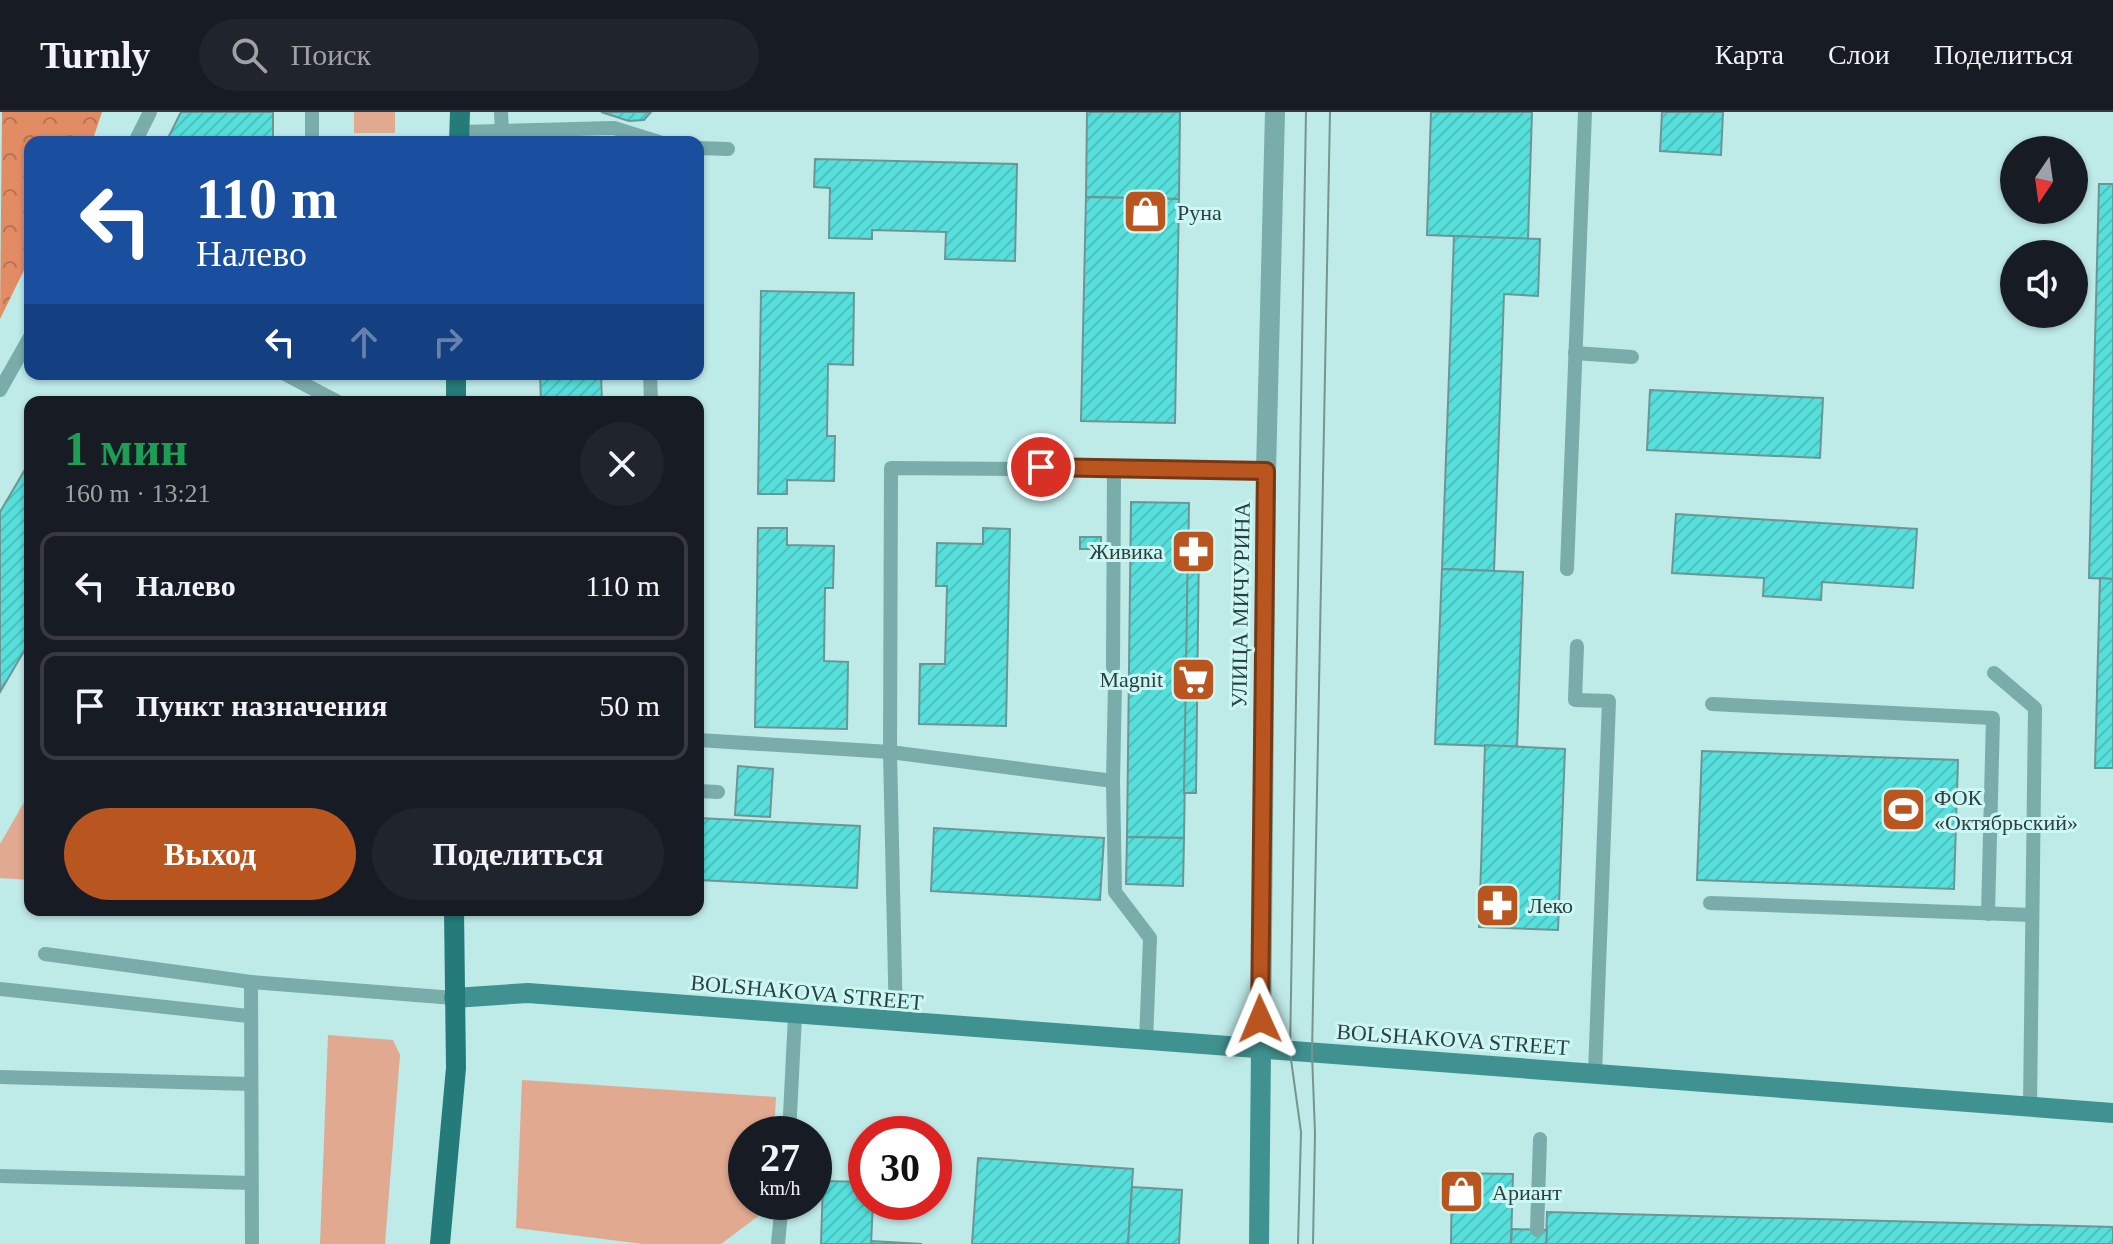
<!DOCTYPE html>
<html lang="ru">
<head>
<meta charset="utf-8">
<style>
  body { margin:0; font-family:"Times New Roman",serif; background:#20242c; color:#f1f3f6; height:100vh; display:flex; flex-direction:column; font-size:30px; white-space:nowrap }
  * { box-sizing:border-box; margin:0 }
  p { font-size:26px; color:#9ea1a6 }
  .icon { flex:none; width:44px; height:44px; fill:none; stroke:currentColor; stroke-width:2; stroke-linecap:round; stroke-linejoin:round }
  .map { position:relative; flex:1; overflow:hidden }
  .panel { position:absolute; left:24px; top:284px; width:680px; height:520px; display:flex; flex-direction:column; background:#171b24; border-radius:16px; box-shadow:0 2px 6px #0004 }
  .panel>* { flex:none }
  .guide { position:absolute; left:24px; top:24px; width:680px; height:244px; border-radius:16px; box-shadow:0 2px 6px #0004; background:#1a4fa0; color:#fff; overflow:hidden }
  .needle { width:52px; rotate:193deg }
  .tools { position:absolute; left:2000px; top:24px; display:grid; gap:16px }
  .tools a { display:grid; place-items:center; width:88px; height:88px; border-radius:50%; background:#171b24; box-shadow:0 2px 6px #0004; font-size:40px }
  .speed { position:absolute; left:728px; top:1004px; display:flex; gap:16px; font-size:40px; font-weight:700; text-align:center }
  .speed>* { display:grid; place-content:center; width:104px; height:104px; border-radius:50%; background:#171b24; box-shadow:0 2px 6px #0004; line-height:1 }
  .speed small { font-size:20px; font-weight:400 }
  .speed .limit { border:12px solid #d22; background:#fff; color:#111 }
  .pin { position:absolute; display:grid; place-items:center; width:68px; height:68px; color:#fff; margin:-34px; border:4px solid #fff; border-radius:50%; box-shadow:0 2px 8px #0007 }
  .me { position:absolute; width:88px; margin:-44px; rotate:359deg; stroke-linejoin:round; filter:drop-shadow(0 0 6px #0008) }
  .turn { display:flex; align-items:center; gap:28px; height:168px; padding:0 40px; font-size:36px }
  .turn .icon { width:104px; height:104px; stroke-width:2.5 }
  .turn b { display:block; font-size:56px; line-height:68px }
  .lanes { display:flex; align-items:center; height:76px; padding:0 40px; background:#0003; justify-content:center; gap:40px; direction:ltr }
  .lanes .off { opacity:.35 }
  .round { display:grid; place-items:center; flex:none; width:84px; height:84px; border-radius:42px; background:#20242c }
  .summary { display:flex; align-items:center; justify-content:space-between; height:136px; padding:0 40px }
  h1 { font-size:48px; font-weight:700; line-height:60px; color:#1e9e55 }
  .button { display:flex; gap:16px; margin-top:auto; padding:16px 40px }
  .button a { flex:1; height:92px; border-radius:48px; background:#b9551f; color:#fff; font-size:32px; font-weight:700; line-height:92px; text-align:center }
  .button a+a { background:#20242c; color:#f1f3f6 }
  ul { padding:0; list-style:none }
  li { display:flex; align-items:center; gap:24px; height:108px; margin:0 16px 12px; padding:0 24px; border:4px solid #363941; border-radius:16px }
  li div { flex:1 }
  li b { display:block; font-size:30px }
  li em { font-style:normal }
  header { display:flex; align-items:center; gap:48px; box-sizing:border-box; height:112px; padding:0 40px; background:#171b24; border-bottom:2px solid #363941 }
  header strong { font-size:38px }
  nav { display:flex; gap:44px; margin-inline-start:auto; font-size:28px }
  .search { width:560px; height:72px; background:#20242c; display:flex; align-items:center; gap:20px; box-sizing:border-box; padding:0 28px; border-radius:44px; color:#9ea1a6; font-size:30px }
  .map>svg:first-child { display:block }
  .green { fill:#e1a990 }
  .forest { fill:url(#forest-crowns) }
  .building { fill:url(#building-hatch); stroke:#6c9695; stroke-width:2 }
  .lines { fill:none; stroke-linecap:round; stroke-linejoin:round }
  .lane { stroke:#7aacaa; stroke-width:14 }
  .street { stroke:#7aacaa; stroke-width:20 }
  .secondary { stroke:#3f9290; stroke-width:20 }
  .primary { stroke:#247b79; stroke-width:20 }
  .tram { stroke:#759492; stroke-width:2 }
  .route-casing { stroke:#783714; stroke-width:20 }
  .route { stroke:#b9551f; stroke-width:14 }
  .labels { text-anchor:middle; stroke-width:6; stroke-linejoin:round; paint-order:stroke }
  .poi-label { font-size:22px; fill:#2d3f3e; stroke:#cbf8f5; text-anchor:start }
  .street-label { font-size:22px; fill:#2d3f3e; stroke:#cbf8f5 }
</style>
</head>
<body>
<header>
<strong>Turnly</strong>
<div class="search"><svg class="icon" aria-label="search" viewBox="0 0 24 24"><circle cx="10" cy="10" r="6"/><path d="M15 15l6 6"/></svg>Поиск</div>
<nav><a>Карта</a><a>Слои</a><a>Поделиться</a></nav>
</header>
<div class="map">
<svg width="2113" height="1132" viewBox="0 0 2113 1132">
  <defs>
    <pattern id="forest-crowns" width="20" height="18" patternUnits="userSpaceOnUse" patternTransform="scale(2)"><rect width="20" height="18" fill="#e28c64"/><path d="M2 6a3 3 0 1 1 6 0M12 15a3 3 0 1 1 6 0" fill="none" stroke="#b87454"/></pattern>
    <pattern id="building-hatch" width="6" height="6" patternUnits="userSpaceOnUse" patternTransform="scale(2)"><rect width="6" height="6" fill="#56e0dc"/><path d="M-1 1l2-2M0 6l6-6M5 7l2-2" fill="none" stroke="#4bc1be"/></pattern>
  </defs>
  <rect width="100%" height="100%" fill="#beeae8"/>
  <g class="green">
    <rect x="354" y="0" width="41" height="21"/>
    <path d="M30,680v88l-30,-2v-34z"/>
    <path d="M328,923l65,5 7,15 -15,189h-65z"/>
    <path d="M522,968l254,17 -2,37h-28v68h23v6l-48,36h-78l-127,-16z"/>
  </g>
  <path class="forest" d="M2,0h100l-10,30h-62v116l-30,61z"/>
  <g class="building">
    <path d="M181,0h92v30h-107z"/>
    <path d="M601,0h50l-7,8 -15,1z"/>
    <path d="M1087,0h93l-1,87 -93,-2z"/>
    <path d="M1431,0h101l-4,127 -101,-4z"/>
    <path d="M1662,0h61l-2,43 -61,-4z"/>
    <path d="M815,47l202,5 -2,97 -70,-2 1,-27 -74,-2v9l-43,-1 1,-50 -16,-1z"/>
    <path d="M2099,72h14v395l-24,-1z"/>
    <path d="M1086,85l93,2 -4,224 -94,-2z"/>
    <path d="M1454,124l86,3 -2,57 -34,-2 -10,277 -52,-2z"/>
    <path d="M761,179l93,2 -1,72 -25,-1 -1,72h8l-1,45 -47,-1v14h-29z"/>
    <path d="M540,262h61l1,28h-61z"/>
    <path d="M1650,278l173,8 -3,60 -173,-8z"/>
    <path d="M30,349v180l-30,51v-180z"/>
    <path d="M1131,390l58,1 -5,335 -57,-1z"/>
    <path d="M1676,402l241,15 -4,59 -91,-6 -1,18 -58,-4 1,-18 -92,-5z"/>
    <path d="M758,416h29v17l47,1 -1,42h-8l-1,73 24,1 -1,67 -92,-2z"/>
    <path d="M983,416l27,1 -4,197 -87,-2 1,-60h25l2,-78h-11l1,-43 46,1z"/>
    <rect x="1080" y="425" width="21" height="12"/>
    <path d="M1188,429h11l-3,252h-12z"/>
    <path d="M1442,457l81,3 -6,175 -82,-3z"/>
    <path d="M2100,466l13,1v189h-18z"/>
    <path d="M1485,633l80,4 -7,181 -79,-3z"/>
    <path d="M1702,639l256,9 -4,129 -257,-9z"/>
    <path d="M738,654l35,3 -3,48 -35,-2z"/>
    <path d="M698,706l162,8 -3,62 -159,-8z"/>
    <path d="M934,716l170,10 -4,62 -169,-9z"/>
    <path d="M1127,725l57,1 -1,48 -57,-2z"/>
    <path d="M978,1046l155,11 -5,75h-156z"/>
    <path d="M1452,1061l61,1 -2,70h-60z"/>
    <path d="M823,1069l43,1v20h7l-2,42h-50z"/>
    <path d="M1132,1075l50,3 -3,54h-51z"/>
    <path d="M1547,1100l566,15v17h-567z"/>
    <path d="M1512,1117l35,1 -1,14h-35z"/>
    <path d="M871,1129l51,3h-51z"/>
  </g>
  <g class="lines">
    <g class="lane">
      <path d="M501,0l1,19"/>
      <path d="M459,20l155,-4 45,14"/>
      <path d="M135,30l15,-30"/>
      <path d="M312,30v-30"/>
      <path d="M698,36l30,1"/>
      <path d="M1575,241l57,4"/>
      <path d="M285,262l53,28"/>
      <path d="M650,262l1,28"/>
      <path d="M0,278l30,-53"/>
      <path d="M1567,457l18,-457"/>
      <path d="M1577,534l-2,54 34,1 -14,372"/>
      <path d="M1113,555l1,-197"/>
      <path d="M1994,561l41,35 -5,397"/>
      <path d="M1712,592l281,14 -5,196"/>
      <path d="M698,628l192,12 223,29 2,111 35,46 -4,104"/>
      <path d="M1113,669l2,-98"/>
      <path d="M698,679l20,1"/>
      <path d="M1710,791l322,12"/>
      <path d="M45,842l206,28 203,16"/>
      <path d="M251,870l1,262"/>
      <path d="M0,877l248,27"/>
      <path d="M896,911l-6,-271 1,-284 375,3"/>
      <path d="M0,965l250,7"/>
      <path d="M789,1022l6,-118"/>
      <path d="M0,1064l251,7"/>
      <path d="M1537,1118l3,-91"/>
      <path d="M778,1132l4,-42"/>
    </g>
    <path class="street" d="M1261,938l5,-579 9,-359"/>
    <g class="secondary">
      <path d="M454,886l74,-5 1585,120"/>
      <path d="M1259,1132l2,-194"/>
    </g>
    <g class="primary">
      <path d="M459,30l1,-30"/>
      <path d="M456,290v-28"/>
      <path d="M440,1132l16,-176 -2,-158"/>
    </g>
    <g class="tram">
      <path d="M1298,1132l3,-112 -11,-80 16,-940"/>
      <path d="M1313,1132l2,-111 -3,-79 18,-942"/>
    </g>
  </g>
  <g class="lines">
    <defs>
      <path id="route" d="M1041,355l225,4 -6,548"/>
    </defs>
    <use href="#route" class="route-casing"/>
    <use href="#route" class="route"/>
  </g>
  <defs>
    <symbol id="shop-square" viewBox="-11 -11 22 22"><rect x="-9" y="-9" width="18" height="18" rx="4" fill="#b9551f" stroke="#cbf8f5"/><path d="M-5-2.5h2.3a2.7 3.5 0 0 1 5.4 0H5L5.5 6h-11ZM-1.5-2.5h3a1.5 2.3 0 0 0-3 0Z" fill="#fff"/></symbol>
    <symbol id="pharmacy-square" viewBox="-11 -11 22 22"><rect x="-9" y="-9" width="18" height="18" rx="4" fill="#b9551f" stroke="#cbf8f5"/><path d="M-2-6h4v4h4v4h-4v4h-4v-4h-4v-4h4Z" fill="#fff"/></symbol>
    <symbol id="supermarket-square" viewBox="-11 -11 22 22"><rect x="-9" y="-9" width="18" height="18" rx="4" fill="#b9551f" stroke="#cbf8f5"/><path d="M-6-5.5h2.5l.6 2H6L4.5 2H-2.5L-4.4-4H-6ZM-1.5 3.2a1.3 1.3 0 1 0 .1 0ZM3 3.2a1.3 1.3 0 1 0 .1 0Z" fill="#fff"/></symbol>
    <symbol id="stadium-square" viewBox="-11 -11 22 22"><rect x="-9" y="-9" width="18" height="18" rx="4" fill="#b9551f" stroke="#cbf8f5"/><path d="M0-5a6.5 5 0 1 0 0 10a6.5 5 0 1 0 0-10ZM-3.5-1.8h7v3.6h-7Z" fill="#fff"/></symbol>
  </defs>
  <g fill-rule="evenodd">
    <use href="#shop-square" x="1120" y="74" width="51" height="51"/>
    <use href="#pharmacy-square" x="1168" y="414" width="51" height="51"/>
    <use href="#supermarket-square" x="1168" y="542" width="51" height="51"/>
    <use href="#stadium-square" x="1878" y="672" width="51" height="51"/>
    <use href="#pharmacy-square" x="1472" y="768" width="51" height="51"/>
    <use href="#shop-square" x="1436" y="1054" width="51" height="51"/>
  </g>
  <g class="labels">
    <g class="poi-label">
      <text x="1177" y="108">Руна</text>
      <text x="1163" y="447" text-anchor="end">Живика</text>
      <text x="1163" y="575" text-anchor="end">Magnit</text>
      <text x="1934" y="693">ФОК<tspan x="1934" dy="25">«Октябрьский»</tspan></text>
      <text x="1528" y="801">Леко</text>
      <text x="1492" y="1088">Ариант</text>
    </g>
    <g class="street-label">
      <text transform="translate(1240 493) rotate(-89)" y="8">УЛИЦА МИЧУРИНА</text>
      <text transform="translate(807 880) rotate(5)" y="8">BOLSHAKOVA STREET</text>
      <text transform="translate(1453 927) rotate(4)" y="8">BOLSHAKOVA STREET</text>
    </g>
  </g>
</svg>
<div class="tools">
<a><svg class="needle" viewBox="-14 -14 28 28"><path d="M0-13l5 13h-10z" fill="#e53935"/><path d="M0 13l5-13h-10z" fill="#9ea1a6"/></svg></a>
<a><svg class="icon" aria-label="sound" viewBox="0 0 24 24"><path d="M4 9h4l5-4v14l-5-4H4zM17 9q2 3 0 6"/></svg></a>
</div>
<div class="speed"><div>27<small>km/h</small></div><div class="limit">30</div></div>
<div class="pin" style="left:1041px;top:355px;background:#d93025"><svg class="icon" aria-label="arrive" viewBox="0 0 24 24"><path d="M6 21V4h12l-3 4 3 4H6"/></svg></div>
<svg class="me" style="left:1260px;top:907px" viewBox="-20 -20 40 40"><path d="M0-17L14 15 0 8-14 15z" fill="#b9551f" stroke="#fff" stroke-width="4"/></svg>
<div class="guide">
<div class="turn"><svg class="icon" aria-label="left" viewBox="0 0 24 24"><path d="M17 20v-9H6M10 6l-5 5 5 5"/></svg><div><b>110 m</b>Налево</div></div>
<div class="lanes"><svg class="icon" aria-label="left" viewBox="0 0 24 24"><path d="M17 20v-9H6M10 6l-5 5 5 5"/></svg><svg class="icon off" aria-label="ahead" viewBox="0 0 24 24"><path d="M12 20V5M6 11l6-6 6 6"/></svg><svg class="icon off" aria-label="right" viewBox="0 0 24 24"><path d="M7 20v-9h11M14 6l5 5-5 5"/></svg></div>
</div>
<section class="panel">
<div class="summary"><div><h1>1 мин</h1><p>160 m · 13:21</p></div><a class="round"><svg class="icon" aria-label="close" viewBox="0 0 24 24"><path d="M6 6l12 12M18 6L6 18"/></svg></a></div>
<ul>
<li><svg class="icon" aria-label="left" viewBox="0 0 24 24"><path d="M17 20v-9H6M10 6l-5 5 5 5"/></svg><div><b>Налево</b></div><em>110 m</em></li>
<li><svg class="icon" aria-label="arrive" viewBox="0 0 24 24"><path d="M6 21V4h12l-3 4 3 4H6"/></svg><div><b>Пункт назначения</b></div><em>50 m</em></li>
</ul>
<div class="button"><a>Выход</a><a>Поделиться</a></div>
</section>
</div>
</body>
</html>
